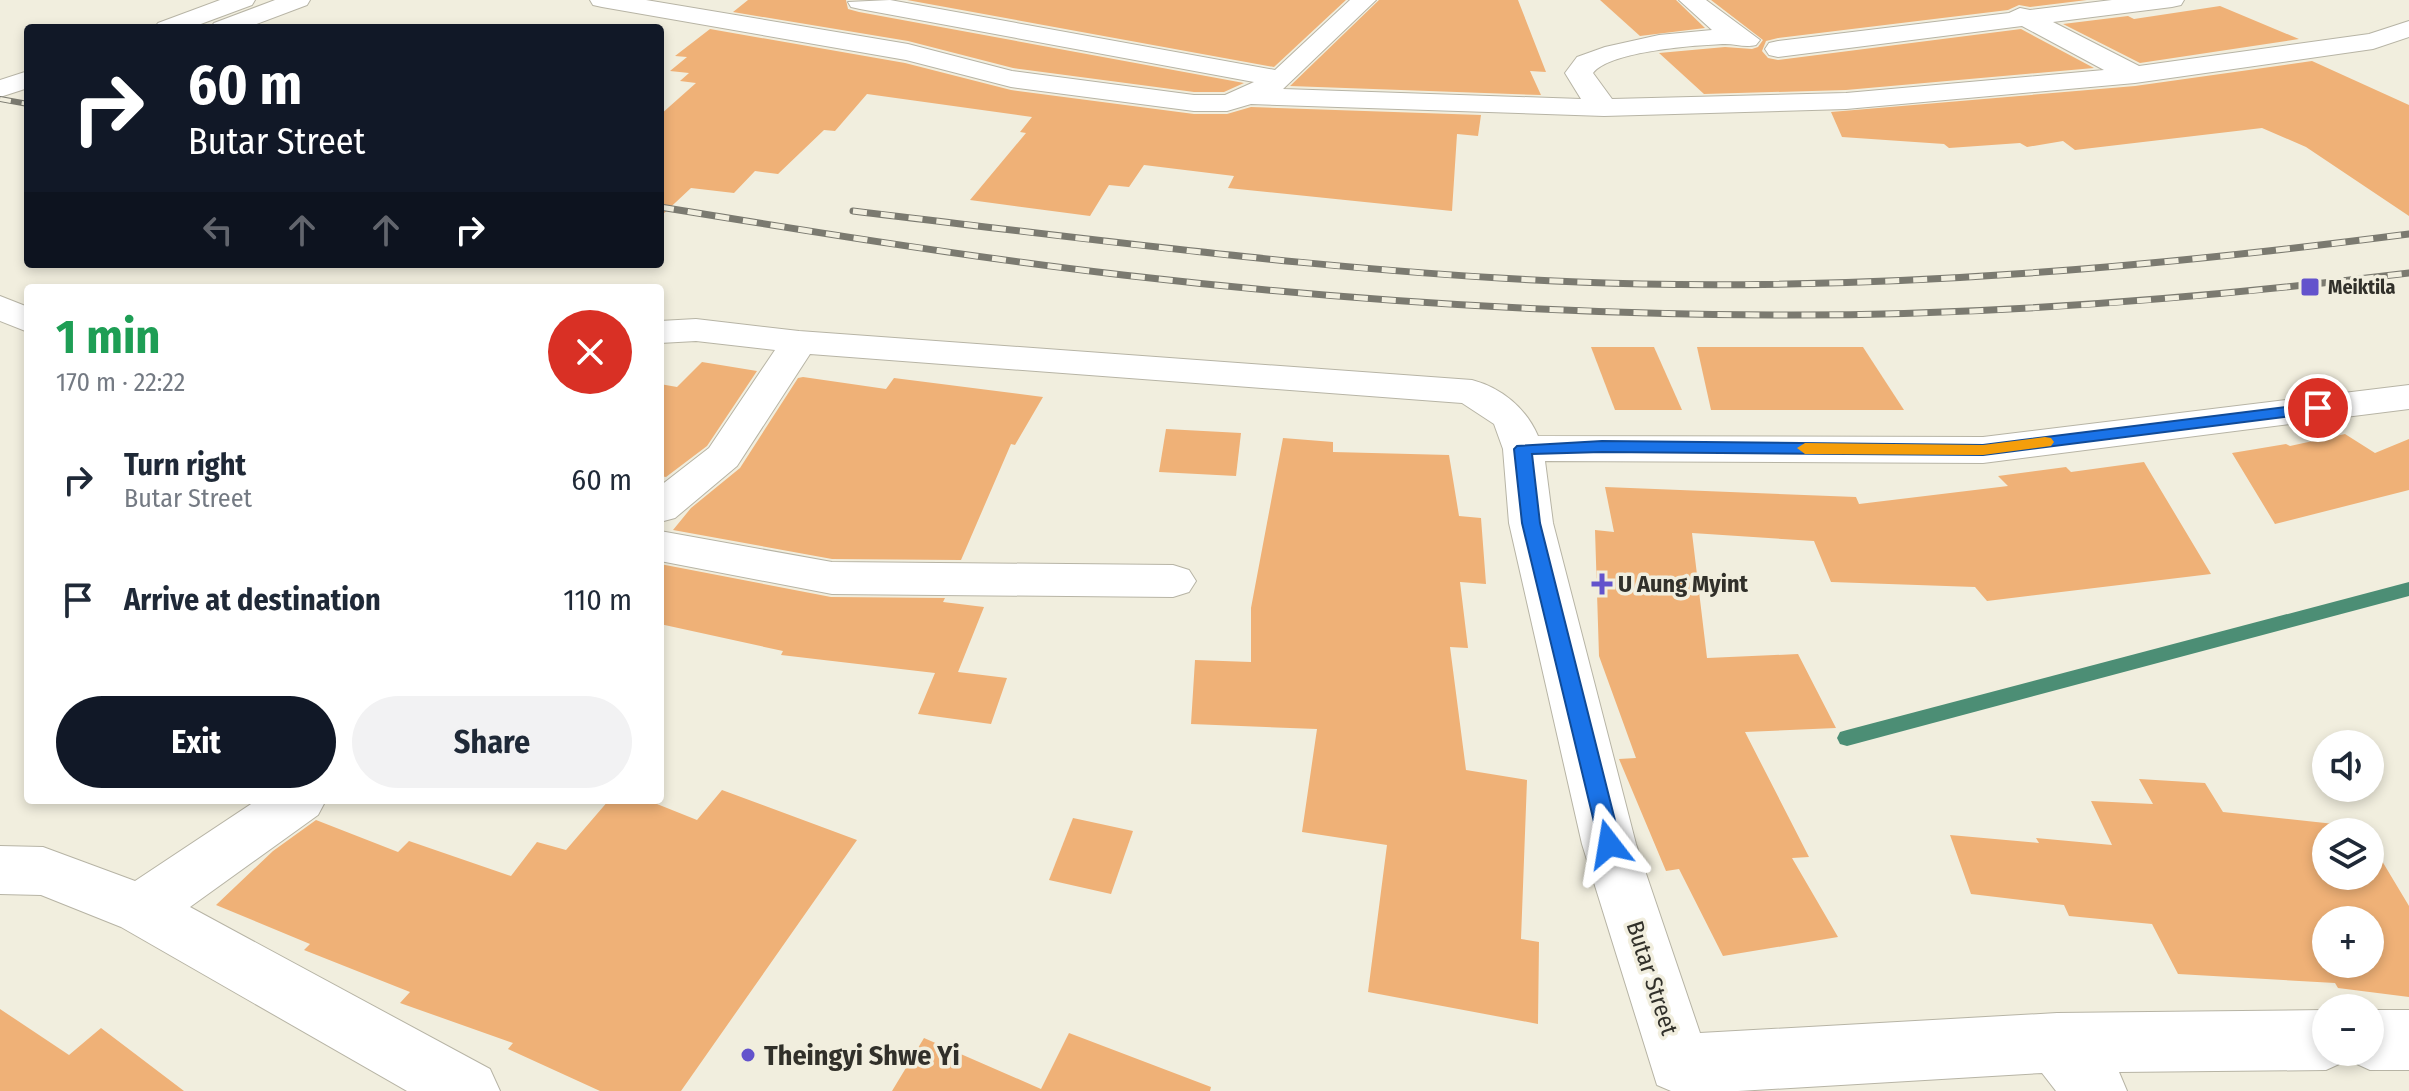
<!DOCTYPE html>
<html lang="en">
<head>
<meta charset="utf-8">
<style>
  body { margin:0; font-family:"Fira Sans Condensed",sans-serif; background:#f2f2f3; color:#1f2937; height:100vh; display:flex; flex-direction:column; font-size:30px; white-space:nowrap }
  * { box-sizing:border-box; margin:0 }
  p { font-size:26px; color:#747a83 }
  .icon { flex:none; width:44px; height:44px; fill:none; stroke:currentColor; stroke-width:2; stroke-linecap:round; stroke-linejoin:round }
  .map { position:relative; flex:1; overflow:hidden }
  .panel { position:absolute; left:24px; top:284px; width:640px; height:520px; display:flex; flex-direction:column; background:#fff; border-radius:8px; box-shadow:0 4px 12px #0003 }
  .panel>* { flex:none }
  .hud { position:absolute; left:24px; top:24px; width:640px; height:244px; border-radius:8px; box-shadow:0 4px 12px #0003; background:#111827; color:#fff; overflow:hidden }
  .buttons { position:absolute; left:2312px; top:730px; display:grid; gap:16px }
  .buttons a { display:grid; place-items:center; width:72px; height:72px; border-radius:50%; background:#fff; box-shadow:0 4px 12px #0003; font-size:40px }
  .pin { position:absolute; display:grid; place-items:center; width:68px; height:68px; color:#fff; margin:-34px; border:4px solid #fff; border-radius:50%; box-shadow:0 2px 8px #0007 }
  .me { position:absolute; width:88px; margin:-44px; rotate:346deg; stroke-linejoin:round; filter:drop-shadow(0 0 6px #0008) }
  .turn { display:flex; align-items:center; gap:28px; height:168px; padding:0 32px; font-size:36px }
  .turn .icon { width:104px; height:104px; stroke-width:2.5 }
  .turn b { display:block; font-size:56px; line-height:68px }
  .lanes { display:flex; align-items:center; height:76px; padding:0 32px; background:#0003; justify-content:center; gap:40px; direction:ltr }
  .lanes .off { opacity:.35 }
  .round { display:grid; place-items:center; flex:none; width:84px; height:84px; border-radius:42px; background:#f2f2f3 }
  .overview { display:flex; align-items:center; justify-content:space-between; height:136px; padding:0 32px }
  h1 { font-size:48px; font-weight:700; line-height:60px; color:#1e9e55 }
  .primary-button { display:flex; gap:16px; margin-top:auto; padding:16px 32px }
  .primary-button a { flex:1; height:92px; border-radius:48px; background:#111827; color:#fff; font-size:32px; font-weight:700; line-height:92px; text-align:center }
  .primary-button a+a { background:#f2f2f3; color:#1f2937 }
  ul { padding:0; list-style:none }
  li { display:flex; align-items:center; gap:24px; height:120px; padding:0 32px }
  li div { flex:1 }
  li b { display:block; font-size:30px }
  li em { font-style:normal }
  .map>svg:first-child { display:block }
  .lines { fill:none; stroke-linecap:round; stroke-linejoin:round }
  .stream { fill:#4c8e75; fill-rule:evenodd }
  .building { fill:#efb177; fill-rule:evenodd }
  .street-casing { stroke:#b7b4a5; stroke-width:2 }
  .highway-casing { stroke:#b7b4a5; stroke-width:2 }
  .street { fill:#fff; fill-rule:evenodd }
  .highway { fill:#fff; fill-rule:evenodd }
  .rail-far1-casing { stroke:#7b7a70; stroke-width:6 }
  .rail-casing { stroke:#7b7a70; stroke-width:7 }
  .rail-far1 { stroke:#f1eede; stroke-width:4; stroke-dasharray:11; stroke-linecap:butt }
  .rail { stroke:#f1eede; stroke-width:5; stroke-dasharray:14; stroke-linecap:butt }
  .route { fill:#1a73e8; stroke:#114b97; stroke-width:2 }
  .slow { fill:#f59e0b }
  .poi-dot { fill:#6353cc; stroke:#f1eede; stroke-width:3 }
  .labels { text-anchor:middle; stroke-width:7; stroke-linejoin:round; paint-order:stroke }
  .far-poi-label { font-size:20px; font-weight:bold; fill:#31302a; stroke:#f1eede; text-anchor:start }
  .poi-label { font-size:24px; font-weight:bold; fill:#31302a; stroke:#f1eede; text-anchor:start }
  .street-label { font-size:24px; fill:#31302a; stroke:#f1eede }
  .near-poi-label { font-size:28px; font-weight:bold; fill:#31302a; stroke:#f1eede; text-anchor:start }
</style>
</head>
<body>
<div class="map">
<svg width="2409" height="1091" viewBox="0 0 2409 1091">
  <rect width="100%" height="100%" fill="#f1eede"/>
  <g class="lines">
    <path class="stream" d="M2409,582v14l-562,150 -7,-2 -3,-6 3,-6 7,-2z"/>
  </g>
  <g class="building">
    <path d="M748,0h98l2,9 11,3 385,71 -20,9h-30l-181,-24 -105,-27 -175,-29z"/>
    <path d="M907,0h439l-72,67z"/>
    <path d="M1379,0h139l28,72 -16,-1 11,24 -251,-9z"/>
    <path d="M1600,0h76l29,28 -65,8z"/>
    <path d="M1711,0h376l-57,7 -11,-2 -11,5 -230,28 -12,3 -4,10 6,7 10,2 243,-31 73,39 -248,22 -142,4 -45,-41 66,-6 27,2 6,-2 5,-7z"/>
    <path d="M2220,6l79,33 -159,24 -77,-39 65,-8 6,3z"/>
    <path d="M710,29l195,34 106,27 183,24h33l24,-7 230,8 -3,21 -21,-2 -5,77 -224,-23 6,-12 -90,-11 -15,22 -20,-2 -19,31 -120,-16 56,-67 -6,-1 12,-15 -165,-23 -32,37 -11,-1 -46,44 -23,-3 -21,22 -43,-5 -31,29v-102l36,-32 -16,-2 9,-8 -19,-2 17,-14 -12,-1z"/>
    <path d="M2312,61l97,44v111l-103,-69 -44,-19 -187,22 -12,-9 -36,6 -7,-4 -71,5 -5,-4 -102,-7 -11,-25 304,-26z"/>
    <path d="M1591,347h63l28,63h-67z"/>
    <path d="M1697,347h166l41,63h-193z"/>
    <path d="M702,362l55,9 -50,75 -41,31 -6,-1v-92l17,3z"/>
    <path d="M803,377l83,12 8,-11 149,19 -28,48 -4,-1 -50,116 -129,-1 -159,-29 18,-22 49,-40 58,-90z"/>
    <path d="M1166,429l75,4 -5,43 -77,-4z"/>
    <path d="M2345,434l30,19 34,-14v51l-134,34 -43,-71 54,-9 4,2z"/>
    <path d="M1283,438l50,4v10l116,3 10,61 22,2 5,66 -26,-2 8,66 -18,-1 16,123 61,10 -6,159 18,3 -1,82 -170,-32 19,-147 -85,-13 15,-103 -126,-5 4,-64 56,2v-54z"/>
    <path d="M2144,462l67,112 -224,27 -12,-14 -144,-5 -17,-41 -122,-8 15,125 91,-4 38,74 -91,4 64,125 -17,1 46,79 -115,19 -44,-87 -13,2 -47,-112 17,-1 -37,-102 -4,-126 19,2 -9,-45 251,10 3,7 149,-18 -10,-10 68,-9 5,5z"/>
    <path d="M660,564l171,33 114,1 -2,4 41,5 -26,65 49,6 -16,46 -73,-10 17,-41 -154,-18 2,-4 -123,-27z"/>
    <path d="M2139,779l66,4 18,29 139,15 3,5h-39v44h44v-35l39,65v91l-71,-9 -3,-5 -157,-9 -26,-50 -83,-8 -5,-11 -93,-11 -21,-59 89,8 -3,-5 76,7 -21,-44 62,3zM2326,920h44v44h-44z"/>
    <path d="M722,790l135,50 -176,251h-81l-92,-42 5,-6 -113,-40 10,-11 -106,-42 6,-6 -94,-39 57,-54 43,-31 82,32 11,-11 102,35 26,-34 29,8 43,-50h38l50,20z"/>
    <path d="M1073,818l60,13 -22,63 -62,-14z"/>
    <path d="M0,1009l69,46 32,-27 83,63h-184z"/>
    <path d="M1069,1033l142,54 -1,4h-318l32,-53 117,51z"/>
  </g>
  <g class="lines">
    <defs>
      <g id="street">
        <path d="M590,0h56l262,44 104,27 182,24h31l29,-13 -394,-73 -9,-2 -3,-5 42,-2 385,70 75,-70h26l-93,89 298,10 -16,-26 12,-16 28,-10 54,-12 53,-5 -33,-30h27l54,40 -4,5c-11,3 -20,-1 -31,-1 -28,1 -115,7 -132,29l19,26 234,-6 258,-23 -82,-44 -244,31 -9,-2 -4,-6 4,-6 9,-2 231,-28 11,-5 10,2 82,-10h72l-3,5 -9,2 -119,15 86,44 230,-32 40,-13v16l-36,12 -238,34 -289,26 -242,7 -353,-12 -24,7h-33l-183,-24 -105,-27 -304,-53 -9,-2z"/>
        <path d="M0,296l28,11v25l-28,-11z"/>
        <path d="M696,319l103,12 673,49c30,8 54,28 66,56l445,1 426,-52v24l-426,54 -438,-2 8,62 83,321 64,189 357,-20 269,-3v42h44v-42h39v60h-39l-22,-10 -22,10 -207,2 8,19h-71l-14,-18 -304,18h-67l-14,-6 -75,-241 -73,-321 -6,-74 -9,-25 -32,-21 -652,-49 -73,112 -62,52 -15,4v-36l49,-38 66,-98 -79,-9 -36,2v-22z"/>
        <path d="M660,531l172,31 341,3 16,5 7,11 -7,11 -16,5 -341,-3 -172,-33z"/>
        <path d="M257,800h69l-8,15 -128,92 300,162 10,22h-93l-286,-164 -80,-32 -41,-1v-48l43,1 92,34z"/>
      </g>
      <g id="highway">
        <path d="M220,0h35l-3,5 -62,23h-36l4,-5z"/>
        <path d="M275,0h35l-3,5 -61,23h-36l4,-5z"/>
        <path d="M28,71v17l-28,9v-17z"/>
      </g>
    </defs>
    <use href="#street" class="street-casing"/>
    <use href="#highway" class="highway-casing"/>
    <use href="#street" class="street"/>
    <use href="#highway" class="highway"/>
    <defs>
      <path id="rail-far1" d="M0,99l28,5"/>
      <g id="rail">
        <path d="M660,207c154,25 308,50 463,68 216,25 435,39 652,40 213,1 423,-16 634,-42"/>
        <path d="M853,211c262,31 525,67 789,73 257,5 512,-17 767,-50"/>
      </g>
    </defs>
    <use href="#rail-far1" class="rail-far1-casing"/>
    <use href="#rail" class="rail-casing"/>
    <use href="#rail-far1" class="rail-far1"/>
    <use href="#rail" class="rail"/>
  </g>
  <path class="route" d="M2318,403l8,5 -2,4 -341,43 -381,-3 -70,2 8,69 81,321 -4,7 -8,3 -8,-3 -79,-328 -8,-74 3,-3 85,-5 381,4z"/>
  <path class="slow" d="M2045,437l6,1 3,4 -3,4 -68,9 -178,-1 -8,-6 8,-5 178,2z"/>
  <g class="poi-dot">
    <rect x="2300" y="277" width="20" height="20" rx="4"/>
    <path d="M1598 572h8v8h8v8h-8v8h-8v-8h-8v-8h8z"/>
    <circle cx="748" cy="1055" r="8"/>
  </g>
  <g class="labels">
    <g class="far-poi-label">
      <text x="2328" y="294">Meiktila</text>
    </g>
    <g class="poi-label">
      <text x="1618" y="592">U Aung Myint</text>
    </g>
    <g class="street-label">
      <text transform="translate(1652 978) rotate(72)" y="8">Butar Street</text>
    </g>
    <g class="near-poi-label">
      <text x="764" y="1065">Theingyi Shwe Yi</text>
    </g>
  </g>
</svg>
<div class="buttons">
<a><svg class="icon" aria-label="sound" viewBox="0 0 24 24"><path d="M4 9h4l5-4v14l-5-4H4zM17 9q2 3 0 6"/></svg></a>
<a><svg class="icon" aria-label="layers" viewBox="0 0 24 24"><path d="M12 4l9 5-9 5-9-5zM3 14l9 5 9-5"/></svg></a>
<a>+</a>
<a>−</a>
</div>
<div class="pin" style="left:2318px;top:408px;background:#d93025"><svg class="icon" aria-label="arrive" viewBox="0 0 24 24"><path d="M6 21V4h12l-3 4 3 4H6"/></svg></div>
<svg class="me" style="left:1609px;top:844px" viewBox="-20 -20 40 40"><path d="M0-17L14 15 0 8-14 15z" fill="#1a73e8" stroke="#fff" stroke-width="4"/></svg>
<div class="hud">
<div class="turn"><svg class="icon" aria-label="right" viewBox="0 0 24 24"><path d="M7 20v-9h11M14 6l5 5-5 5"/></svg><div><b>60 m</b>Butar Street</div></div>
<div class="lanes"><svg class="icon off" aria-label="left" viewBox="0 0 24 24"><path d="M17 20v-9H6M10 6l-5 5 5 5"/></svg><svg class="icon off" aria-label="ahead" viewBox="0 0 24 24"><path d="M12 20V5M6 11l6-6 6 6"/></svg><svg class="icon off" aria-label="ahead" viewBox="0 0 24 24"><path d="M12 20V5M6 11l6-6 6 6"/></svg><svg class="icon" aria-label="right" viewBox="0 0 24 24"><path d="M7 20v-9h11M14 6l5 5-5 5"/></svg></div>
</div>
<section class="panel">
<div class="overview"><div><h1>1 min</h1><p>170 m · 22:22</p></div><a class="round" style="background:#d93025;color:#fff"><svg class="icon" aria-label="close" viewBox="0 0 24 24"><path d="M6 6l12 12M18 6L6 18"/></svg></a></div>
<ul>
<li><svg class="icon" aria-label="right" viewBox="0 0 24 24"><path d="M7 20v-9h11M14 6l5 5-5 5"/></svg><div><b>Turn right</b><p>Butar Street</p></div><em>60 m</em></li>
<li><svg class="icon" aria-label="arrive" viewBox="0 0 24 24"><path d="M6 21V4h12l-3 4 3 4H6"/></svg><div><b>Arrive at destination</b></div><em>110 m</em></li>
</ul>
<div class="primary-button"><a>Exit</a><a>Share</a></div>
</section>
</div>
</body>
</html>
